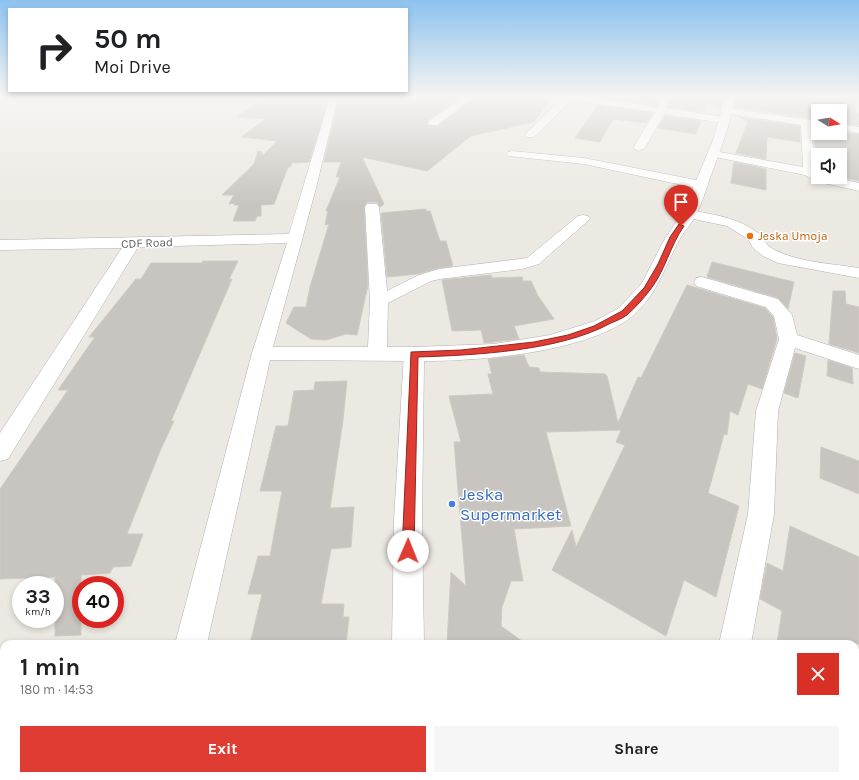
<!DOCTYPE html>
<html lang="en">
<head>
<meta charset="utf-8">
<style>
  body { margin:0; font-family:Karla,sans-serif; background:#f6f6f6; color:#202124; height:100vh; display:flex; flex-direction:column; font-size:15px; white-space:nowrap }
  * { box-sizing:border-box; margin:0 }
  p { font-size:13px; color:#757577 }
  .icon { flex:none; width:22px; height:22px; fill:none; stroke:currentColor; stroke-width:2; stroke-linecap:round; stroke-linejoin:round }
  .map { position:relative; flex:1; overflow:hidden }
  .side { position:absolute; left:0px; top:640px; width:859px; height:140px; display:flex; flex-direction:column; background:#fff; border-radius:12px 12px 0 0; box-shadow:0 2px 6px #0003 }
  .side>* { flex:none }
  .guide { position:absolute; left:8px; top:8px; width:400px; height:84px; border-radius:0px; box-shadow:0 2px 6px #0003; background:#fff; color:#202124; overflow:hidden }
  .needle { width:26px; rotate:101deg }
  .fabs { position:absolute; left:811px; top:104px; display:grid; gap:8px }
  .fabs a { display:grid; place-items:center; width:36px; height:36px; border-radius:0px; background:#fff; box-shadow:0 2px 6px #0003; font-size:20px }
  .speed { position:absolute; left:12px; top:576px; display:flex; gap:8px; font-size:20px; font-weight:700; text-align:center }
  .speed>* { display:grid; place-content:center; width:52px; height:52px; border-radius:50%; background:#fff; box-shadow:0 2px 6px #0003; line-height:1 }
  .speed small { font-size:10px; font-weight:400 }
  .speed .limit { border:6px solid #d22; background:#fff; color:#111 }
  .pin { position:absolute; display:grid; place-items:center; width:34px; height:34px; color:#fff; margin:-41px -17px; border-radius:50% 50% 50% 0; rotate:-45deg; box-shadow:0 0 4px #0007 }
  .pin .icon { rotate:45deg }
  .me { position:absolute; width:44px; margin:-22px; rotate:1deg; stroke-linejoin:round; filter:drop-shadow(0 0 3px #0008) }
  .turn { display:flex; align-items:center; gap:14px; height:84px; padding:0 20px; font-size:18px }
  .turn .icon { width:52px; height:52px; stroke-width:2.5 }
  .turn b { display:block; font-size:28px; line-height:34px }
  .round { display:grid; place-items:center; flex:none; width:42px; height:42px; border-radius:0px; background:#f6f6f6 }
  .overview { display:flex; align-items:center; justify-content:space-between; height:68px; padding:0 20px }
  h1 { font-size:24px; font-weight:700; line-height:30px }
  .primary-button { display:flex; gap:8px; margin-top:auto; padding:8px 20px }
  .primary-button a { flex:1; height:46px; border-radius:0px; background:#df3d34; color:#fff; font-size:16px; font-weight:700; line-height:46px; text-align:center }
  .primary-button a+a { background:#f6f6f6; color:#202124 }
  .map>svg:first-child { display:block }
  .building { fill:#c8c4bf; stroke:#d0cbc0 }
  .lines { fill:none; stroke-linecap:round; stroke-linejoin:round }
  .street-casing { stroke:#afb2b6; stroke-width:1 }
  .secondary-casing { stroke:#aeb2b6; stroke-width:1 }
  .street { fill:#fff; fill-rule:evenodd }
  .secondary { fill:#fff; fill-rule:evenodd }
  .route { fill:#df3d34; stroke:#912822 }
  .food-dot { fill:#e8710a; stroke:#fff; stroke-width:1.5 }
  .shop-dot { fill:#3f7fe0; stroke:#fff; stroke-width:1.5 }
  .labels { text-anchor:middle; stroke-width:3; stroke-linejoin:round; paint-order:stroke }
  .far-food-label { font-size:12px; fill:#c56008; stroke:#fff; text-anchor:start }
  .far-street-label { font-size:12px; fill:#5a5e62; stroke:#fff }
  .near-shop-label { font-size:17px; fill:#366cbe; stroke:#fff; text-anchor:start }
</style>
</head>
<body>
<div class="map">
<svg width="859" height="780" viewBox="0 0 859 780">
  <rect width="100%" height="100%" fill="#ece9e2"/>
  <g class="building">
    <path d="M264,97h65l-20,65 -17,1 -2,4h-2l-14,37 -13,1v11h-4l-2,5h-22l6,-16h-5l1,-2 -6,1 5,-9h-12l32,-31 4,-13 4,1v4l15,-15 -36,-4 25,-18 -30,-2z"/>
    <path d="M339,97h123l-34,23 -1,4 2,2h9l37,-29h77l-18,25 -63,14 -44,35 -65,-14 22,47 -4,3 -3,-5h-10l-3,5 4,78 -11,50 -11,-1 -20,6 -15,-1 -25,-16 8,-16h12l4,-20 19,-63 -4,1 3,-14h-2l14,-34h-4l5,-15h-17z"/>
    <path d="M604,97h56l-4,8z"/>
    <path d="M670,97h54l-4,11 -12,-5 -4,9 -36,-5z"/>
    <path d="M736,97h119l1,16h3v12l-19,-2v-12h-22v8l-84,-12z"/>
    <path d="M598,105l55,8 -7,10 -33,-4 -13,23 -25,-4z"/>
    <path d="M665,116l36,5 -5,13 -38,-6z"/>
    <path d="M739,117l61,9v16l-33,-5 -1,22 -30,-6 12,-32z"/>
    <path d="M813,128h5v5h22v-1l19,2v47l-21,-4h2v-22h-19l-7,-11z"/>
    <path d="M734,162l32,7v21l-35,-7z"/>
    <path d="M426,209v2h4l10,30h6l7,25 -14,2 -21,6 -31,3 -6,-64z"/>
    <path d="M203,261h35l-9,18h3l-61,142h3l-14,30 -33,83h16l-12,32 -18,1 -3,6 -29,2v60l-26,1v-59l-55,2v-90l68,-99h-10l37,-53h-6l47,-58h5l10,-16h51z"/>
    <path d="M712,262l82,20 -6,27 -10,-11 -71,-21z"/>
    <path d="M491,275l1,3 30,-1 1,4h8l7,15 16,23 -40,7 5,13 -25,3 -10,1 -3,-13 -29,1 -10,-51z"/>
    <path d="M687,285l78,23 8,9 4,22 -15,50 -14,-5 -10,31 -8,-4 -3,24 -3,-1 -16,59 31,13 -23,91 -32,-17 -18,56 -114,-66 20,-40 4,17 49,-102 -9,-3 5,-12 -75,2 25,94 -57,3 9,52h-12l-9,26 -1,19 25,18h-79l4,-72 15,14 -12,-144h7l-12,-46 44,-2 -5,-20h4l-4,-15 36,-4 5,12 10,1 1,4 65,2 2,2 11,47 20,-46 3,1z"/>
    <path d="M833,291h12l1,13 13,3v46l-30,-9z"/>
    <path d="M795,353l11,3 -8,42 -14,-5z"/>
    <path d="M828,360l24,8 1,16 -26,-8z"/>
    <path d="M347,381l-4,39 -13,88 24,-1 -3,40 -20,2 -10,55h23l-1,13h6l-3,27h-96l12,-50h-14l10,-38h12l12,-65h-22l16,-65h12l6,-35 20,-1 1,-8z"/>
    <path d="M821,447l38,14v33l-39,-16z"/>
    <path d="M790,526l69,31v87h-82l5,-33 -22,-12 7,-36 16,8z"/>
  </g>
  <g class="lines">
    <defs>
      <g id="street">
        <path d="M330,97h8l-22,91 -43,159h95l2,-46 -5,-94 2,-3h10l2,3 8,84 32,-16 20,-6 88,-11 51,-42 5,-1 5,1 2,3 -51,45 -17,5 -82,10 -9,2 -43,22 -1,44h27l7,2 3,5 -3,5 -7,2 -144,-1 -63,284h-32l77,-291 35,-110 -149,4 -130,212 -8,2v-28l122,-185 -122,2v-10l289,-6z"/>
        <path d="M464,97h10l-37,28h-8l-1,-2 1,-2z"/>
        <path d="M564,97h24l69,10 4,-10h8l-3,11 58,9 5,3 -5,3 -60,-9 -19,34 -6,3 -6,-3 22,-36 -83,-12 -38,37h-8l-1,-2 1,-2z"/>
        <path d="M728,108l90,13v6l-7,-1 4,44 3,2v5h13l28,6v8l-44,-10 -10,-6 -95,-19 -2,-2 2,-2 4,-1 89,16 -2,-42 -76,-12 -2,-2 2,-2z"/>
        <path d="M840,124l19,3v6l-19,-3z"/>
        <path d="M512,151l72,7 117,23 4,1 2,3 -2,3 -4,1 -117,-25 -76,-8 -2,-2 2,-2z"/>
        <path d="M689,210c26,5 47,7 69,23 7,5 6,12 17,17 22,12 59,14 84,18v10l-81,-15 -15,-7 -10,-8 -5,-9 -21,-13 -43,-9 -2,-3 2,-3z"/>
        <path d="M702,277l76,22 14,16 5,20 62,20v14l-64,-21 -17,63 -4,103 -23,130h-32l29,-130 8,-103 23,-72 -5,-23 -8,-9 -70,-21 -2,-4 2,-4z"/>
        <rect x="0" y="685" width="4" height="34"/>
        <path d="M139,776h36l-1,4h-36z"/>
        <path d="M689,776h36l-1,4h-36z"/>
      </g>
      <g id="secondary">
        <path d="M725,97h10c-5,28 -15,54 -25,81 -4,12 -8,25 -14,37 -4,8 -11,15 -15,22 -15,26 -21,51 -42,73 -40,42 -159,51 -215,51l-2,159 2,124h-32l2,-124 10,-166 3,-5 7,-2 80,-3 56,-9 45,-14 24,-13 23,-25 21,-41 21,-32 29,-70z"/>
        <rect x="390" y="776" width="38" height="4"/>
      </g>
    </defs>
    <use href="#street" class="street-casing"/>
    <use href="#secondary" class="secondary-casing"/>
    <use href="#street" class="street"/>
    <use href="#secondary" class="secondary"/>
  </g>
  <linearGradient id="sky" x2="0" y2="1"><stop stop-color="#8dc2ef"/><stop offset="0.47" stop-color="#f6f5f2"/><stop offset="1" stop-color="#f6f5f2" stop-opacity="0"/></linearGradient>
  <rect width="859" height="206" fill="url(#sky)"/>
  <path class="route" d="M679,224l5,2c-14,20 -19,45 -34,64 -6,8 -15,18 -23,25 -4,3 -11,6 -16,8 -51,28 -134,32 -193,34l-4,194 -2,4 -4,2 -4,-2 -2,-4 9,-199 50,-2 73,-8 34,-7 26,-9 28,-15 22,-23 14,-24 12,-27z"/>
  <circle class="food-dot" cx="750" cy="236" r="4"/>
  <circle class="shop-dot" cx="452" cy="504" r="4"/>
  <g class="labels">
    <g class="far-food-label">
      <text x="758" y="240">Jeska Umoja</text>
    </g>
    <g class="far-street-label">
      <text transform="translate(147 243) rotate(-2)" y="4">CDF Road</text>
    </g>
    <g class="near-shop-label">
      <text x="460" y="500">Jeska<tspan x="460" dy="20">Supermarket</tspan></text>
    </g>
  </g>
</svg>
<div class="fabs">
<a><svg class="needle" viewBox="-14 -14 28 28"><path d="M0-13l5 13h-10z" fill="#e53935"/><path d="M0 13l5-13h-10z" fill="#757577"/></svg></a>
<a><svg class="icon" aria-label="sound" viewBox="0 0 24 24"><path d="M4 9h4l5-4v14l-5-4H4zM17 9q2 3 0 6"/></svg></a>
</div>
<div class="speed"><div>33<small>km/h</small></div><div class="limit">40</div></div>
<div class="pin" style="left:681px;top:226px;background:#d93025"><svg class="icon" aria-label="arrive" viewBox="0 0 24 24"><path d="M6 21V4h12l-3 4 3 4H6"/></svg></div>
<svg class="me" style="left:408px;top:551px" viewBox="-20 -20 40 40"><circle r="19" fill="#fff"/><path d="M0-13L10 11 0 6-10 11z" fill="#df3d34"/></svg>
<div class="guide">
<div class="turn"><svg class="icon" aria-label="right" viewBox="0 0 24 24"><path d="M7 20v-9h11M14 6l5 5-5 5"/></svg><div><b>50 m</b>Moi Drive</div></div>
</div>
<section class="side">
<div class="overview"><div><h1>1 min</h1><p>180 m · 14:53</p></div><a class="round" style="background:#d93025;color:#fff"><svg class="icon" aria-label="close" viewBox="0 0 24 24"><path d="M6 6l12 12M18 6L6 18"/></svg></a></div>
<div class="primary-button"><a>Exit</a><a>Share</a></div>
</section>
</div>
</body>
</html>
